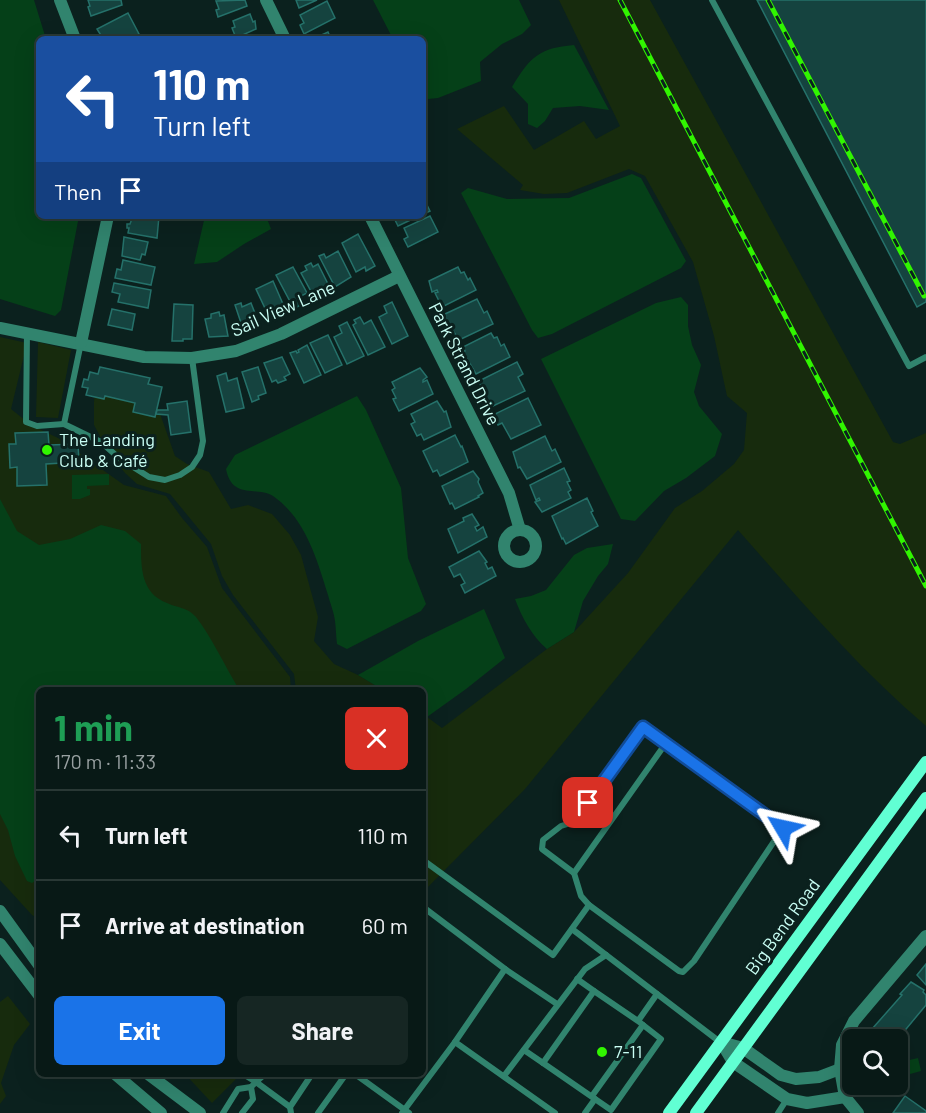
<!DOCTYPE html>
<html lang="en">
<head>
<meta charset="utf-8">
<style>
  body { margin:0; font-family:Barlow,sans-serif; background:#162623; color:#f1f3f6; height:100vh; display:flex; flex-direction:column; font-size:22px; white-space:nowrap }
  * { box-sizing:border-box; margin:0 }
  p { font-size:20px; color:#98a0a1 }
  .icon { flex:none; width:33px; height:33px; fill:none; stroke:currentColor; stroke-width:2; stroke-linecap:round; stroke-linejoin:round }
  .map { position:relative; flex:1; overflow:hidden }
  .sheet { position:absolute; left:36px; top:687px; width:390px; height:390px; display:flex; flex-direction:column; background:#081916; border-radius:9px; box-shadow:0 6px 24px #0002,0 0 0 2px #293835 }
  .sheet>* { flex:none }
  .guide { position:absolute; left:36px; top:36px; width:390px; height:183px; border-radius:9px; box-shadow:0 6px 24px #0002,0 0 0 2px #293835; background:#1a4fa0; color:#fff; overflow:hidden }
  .buttons { position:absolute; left:842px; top:1029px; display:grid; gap:12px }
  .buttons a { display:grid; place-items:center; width:66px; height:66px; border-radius:9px; background:#081916; box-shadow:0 6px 24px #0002,0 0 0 2px #293835; font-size:30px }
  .pin { position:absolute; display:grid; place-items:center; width:51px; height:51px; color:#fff; margin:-26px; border-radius:12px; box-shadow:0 3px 9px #0006 }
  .me { position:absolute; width:66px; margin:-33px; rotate:306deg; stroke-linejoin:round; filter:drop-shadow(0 0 4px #0008) }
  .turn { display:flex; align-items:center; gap:21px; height:126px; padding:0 18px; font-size:27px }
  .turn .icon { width:78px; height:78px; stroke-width:2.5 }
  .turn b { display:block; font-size:42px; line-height:51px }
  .then { display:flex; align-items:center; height:57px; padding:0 18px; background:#0003; gap:12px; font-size:22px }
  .round { display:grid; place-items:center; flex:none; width:63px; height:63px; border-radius:9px; background:#162623 }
  .summary { display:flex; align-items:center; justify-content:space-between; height:102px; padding:0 18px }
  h1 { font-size:36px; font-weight:700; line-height:45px; color:#1e9e55 }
  .primary-button { display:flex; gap:12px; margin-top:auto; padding:12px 18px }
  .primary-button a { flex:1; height:69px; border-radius:9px; background:#1a73e8; color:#fff; font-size:24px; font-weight:700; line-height:69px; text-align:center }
  .primary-button a+a { background:#162623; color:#f1f3f6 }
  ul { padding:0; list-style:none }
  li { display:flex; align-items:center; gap:18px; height:90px; padding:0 18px; border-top:2px solid #293835 }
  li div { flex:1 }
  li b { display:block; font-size:22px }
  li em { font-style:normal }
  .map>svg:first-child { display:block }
  .green { fill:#172b0d }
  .water { fill:#054018 }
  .building { fill:#15433f; stroke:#25716a; stroke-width:1.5 }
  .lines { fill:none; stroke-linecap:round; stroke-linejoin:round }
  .service { stroke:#31846e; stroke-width:6 }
  .minor { stroke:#31846e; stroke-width:12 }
  .tertiary { stroke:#31846e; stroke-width:12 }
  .secondary { stroke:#61ffd3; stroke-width:12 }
  .rail-casing { stroke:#31f500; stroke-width:5 }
  .rail { stroke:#0b211e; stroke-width:3; stroke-dasharray:9; stroke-linecap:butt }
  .route-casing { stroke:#114b97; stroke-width:15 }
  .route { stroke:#1a73e8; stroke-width:10 }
  .poi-dot { fill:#31f500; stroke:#0b211e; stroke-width:2 }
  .labels { text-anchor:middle; stroke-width:6; stroke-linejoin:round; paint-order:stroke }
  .street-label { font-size:18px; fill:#cafff5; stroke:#0b211e }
  .poi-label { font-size:18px; fill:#cafff5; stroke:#0b211e; text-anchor:start }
</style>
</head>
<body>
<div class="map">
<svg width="926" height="1113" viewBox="0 0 926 1113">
  <rect width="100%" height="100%" fill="#0b211e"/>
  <g class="green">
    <path d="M559,0h91l243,442 7,2 26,-11v293c-69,-59 -128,-128 -188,-196l-213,259 -102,103v-178l19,14 105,-79 27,-17 54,-59 47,-65 27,-17 32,-27 10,-14 3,-37 -20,-17 -13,-60 -21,-74 -48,-86 -16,-7 -62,24 -23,1 -24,-4 3,-5 -66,-56 47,-23 30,44 50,-29 12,18 24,-13z"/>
    <path d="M0,337l27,6 -16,66 20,16 27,13 66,47 42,11 16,22 25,29 15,41 68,89 1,13h-252v229l-7,-4 -32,-35z"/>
    <path d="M38,342l33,8 -13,68 -22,-1z"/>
    <path d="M97,374l38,15 23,19 17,48 12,8 22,8 22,37 17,-4 24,9 18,21 11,20 17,62 -4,24 20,23 24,11 25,15h-87l-2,-16 -61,-79 -11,-19 -11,-32 -41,-50 -33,-10 -12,-11 -17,-22 -14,-26v-23z"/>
    <path d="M8,996l22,28 -16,21 -13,38 5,13 -6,8v-102z"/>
    <path d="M185,1074h56l-29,29z"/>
  </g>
  <g class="water">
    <path d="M0,0h34l12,39h-7v177h40l-18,94 -6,6 -55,-17z"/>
    <path d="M373,0h146l12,25 -9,9 -20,10 -22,18 1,19 -43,17 -10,1 -5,-6v-54h-30z"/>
    <path d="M574,45l35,65 -29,-4 -27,2 -8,13 -8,7 -9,-4v-20l-16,-17c18,-30 27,-39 62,-42z"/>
    <path d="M632,174l9,4 45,83 -5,7 -129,66 -14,4 -6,-8 -71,-137 7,-5 39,11 62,-1z"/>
    <path d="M205,216h61l5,13 -27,15 -27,18 -23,2z"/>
    <path d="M681,297l7,8v21l4,19 9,20 -7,27 5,14 23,28 -7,22 -29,22 -22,13 -29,30 -14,-2 -80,-160 115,-56z"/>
    <path d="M357,396l9,14 35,78 7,70 18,46 -5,7 -74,38 -10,-5c-1,-8 -1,-15 -2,-23 -1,-9 -5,-18 -7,-26 -11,-36 -23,-77 -55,-99 -16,-10 -41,4 -47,-27l9,-14z"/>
    <path d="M109,474v11l-22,1v3h3v6l-10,4h-8v-24z"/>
    <path d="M0,499l17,32 22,14 31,-6 31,-14 24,6 16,13c0,24 0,49 26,59 11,5 20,4 29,14 16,21 28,47 41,69l1,4h-199v188l-7,5 -5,-2 -12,-25 -7,-26 -8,-16z"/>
    <path d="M613,544l-5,20 -10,12 -15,25 -9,31 -27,17c-15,-13 -25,-31 -32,-50l16,-3 15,-6 28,-35 13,-7z"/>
    <path d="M484,609l21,49 -39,31 -39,28 -4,-3v-24h-40l-25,-15 60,-34z"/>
    <path d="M918,1058l3,13 -22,6 -2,-14z"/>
  </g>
  <g class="building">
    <path d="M88,0h33l1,5 -31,11 -3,-9 2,-1z"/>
    <path d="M245,0l2,6 -29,11 -2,-7 3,-1 -3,-8z"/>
    <path d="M296,0h21l-18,8z"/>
    <path d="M757,0h169v302l-9,5z"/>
    <path d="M327,1l8,17 -31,16 -4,-9 4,-2 -4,-8z"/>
    <path d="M128,13l11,21 -9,5h-26l-2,-2 -5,-8z"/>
    <path d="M250,14l3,8 2,-1 1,8 -20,9 -4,-10 3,-1 -2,-6z"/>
    <path d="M328,32l3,7h-18z"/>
    <path d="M423,197l7,14 -7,3z"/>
    <path d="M133,216h26l-2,22 -29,-5 1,-5h-2v-4h3z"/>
    <path d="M396,216h23l-21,10 -4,-8z"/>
    <path d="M430,216l8,16 -30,15 -4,-8 4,-2 -4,-9z"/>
    <path d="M358,234l17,32 -9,5 -1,-4 -9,5 -14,-29z"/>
    <path d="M124,237l24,5 -3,13 -3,-1 -2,6 -18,-4z"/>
    <path d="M338,251l13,26 -16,10 -16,-31 5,-2 2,4z"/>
    <path d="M123,260l32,7 -4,18 -36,-7 2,-9 4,1z"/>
    <path d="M311,263l2,4 5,-3 12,24 -7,5 -2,-2 -8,4 -12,-22 6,-3 -2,-4z"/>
    <path d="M293,267l14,26 -8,4 3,7 -8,5 -18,-34z"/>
    <path d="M458,267l3,6 3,-1 4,8 2,-2 6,12 -34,17 -7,-14 3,-1 -1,-2 -5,2 -3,-11z"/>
    <path d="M273,281l10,23 -7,3 3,8 -9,4 -14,-30z"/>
    <path d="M114,283l37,7 -3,18 -30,-6 2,-8 -8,-2z"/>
    <path d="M477,299l7,14 3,-2 6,13 -34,16 -7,-11 -2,1 -5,-16z"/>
    <path d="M392,302l16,34 -16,8 -13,-27 8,-4 -3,-7z"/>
    <path d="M241,303l1,4 9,-4 7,18 -15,8 -8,-24z"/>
    <path d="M174,304l19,1 -1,34h-9v2h-11z"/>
    <path d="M112,309l23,5 -3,16 -24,-5z"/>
    <path d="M219,312l1,4 4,-1 4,21 -19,1 -4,-18 6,-1v-4z"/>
    <path d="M360,317l4,7 7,-4 14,27 -17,8 -15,-30 3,-2 -2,-3z"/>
    <path d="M347,322l17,34 -17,8 -13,-27 8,-4 -3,-7z"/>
    <path d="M491,333l3,5 3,-1 4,9 3,-2 6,13 -34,17 -13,-22 2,-1 -2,-4z"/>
    <path d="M328,335l14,30 -17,8 -15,-30z"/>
    <path d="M307,345l14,30 -17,8 -14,-30 6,-2 1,2 2,-1 -1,-2z"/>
    <path d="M282,357l8,17 -6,3 2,3 -8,3 -2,-3 -4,2 -8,-19z"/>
    <path d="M517,362l6,12 -5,3 7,14 -32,15 -2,-4 -4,2 -8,-23z"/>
    <path d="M100,367l50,11 -2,6 14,3 -7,30 -22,-5 2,-9 -30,-7 -1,3 -18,-4 2,-7 -6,-1 2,-8 4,1 2,-8 8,2z"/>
    <path d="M258,367l8,26 -8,3 1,3 -7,3 -10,-30z"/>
    <path d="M420,368l7,9 -4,3v2l4,-2 6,14 -34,17 -6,-12 3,-1 -4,-8 3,-2 -3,-6z"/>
    <path d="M226,373l2,8 9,-3 7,30 -18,4 -9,-36z"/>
    <path d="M528,398l13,27 -30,14 -9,-16 -4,2 -5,-10z"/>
    <path d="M187,401l4,31 -20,3 -3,-20 -12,-1 1,-4h11l-1,-6z"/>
    <path d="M437,401l7,11 2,-1 5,16 -27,13 -3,-6 -4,2 -6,-12 4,-2 -4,-8z"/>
    <path d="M48,432l1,13 29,-1 1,18 -33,2 1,21 -30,1v-19l-7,1 -1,-24h7l-1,-11z"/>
    <path d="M455,435l6,12 1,-1 6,16 -28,14 -3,-6 -4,2 -10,-21z"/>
    <path d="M545,436l7,15 3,-2 6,13 -34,17 -7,-12 -2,1 -5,-16z"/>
    <path d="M564,468l6,13 -3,1 4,8 -3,2 3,6 -29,14 -7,-10 5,-2 -1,-2 -3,2 -6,-15z"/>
    <path d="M473,471l6,8 -1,3 5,11 -5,3 1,1 -24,12 -3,-6 -2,1 -8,-18z"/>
    <path d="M587,498l6,13 -2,1 7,14 -32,18 -3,-6 -1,1 -10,-23z"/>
    <path d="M472,514l7,11 -4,2 2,4 6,-4 4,10 -29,16 -10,-24 16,-8 -1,-3z"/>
    <path d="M479,551l8,11 -2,1 3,6 4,-2 4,9 -31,17 -4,-8 4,-2 -5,-9 -6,3 -5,-10z"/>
    <path d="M926,964v21l-9,-10z"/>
    <path d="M911,982l13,8 -1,2 3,3v10l-29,35 -14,-1 -11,-10 30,-34 -2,-1z"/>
    <path d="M905,1096l21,15v2h-33z"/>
  </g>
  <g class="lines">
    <g class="service">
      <path d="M712,0l197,366 17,-9"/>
      <path d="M27,333l-1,89 11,4 27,-2"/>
      <path d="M81,343l-17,81 37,18 18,16 30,19 16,3 15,-5 12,-8 8,-12 3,-14 -11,-83"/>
      <path d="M423,860l130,95 36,-50 -8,-9 -7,-23 -32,-24 1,-9 18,-14 13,-4 69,-95 23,16"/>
      <path d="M574,873l92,-130 117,85 -89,133 -11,11 -4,-1 -90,-66"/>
      <path d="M423,907l82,62"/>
      <path d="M572,929l148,113"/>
      <path d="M577,979l17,12"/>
      <path d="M638,1021l-44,-30 -51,72 68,47 50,-71 -23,-18 19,-27"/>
      <path d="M455,1042l100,71"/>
      <path d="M524,1050l19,13"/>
      <path d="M265,1074l-9,8 34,25"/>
      <path d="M355,1074l54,39"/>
      <path d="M504,1076l81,-107 21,-14"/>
      <path d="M592,1096l51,-71"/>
      <path d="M223,1113l15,-24 13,-2"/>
      <path d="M242,1113l11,-14 -2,-12 5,-5 -13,-8"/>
      <path d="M291,1113l-1,-6 22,-33"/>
      <path d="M318,1113l28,-39"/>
      <path d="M402,1113l53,-71 50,-73 52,35"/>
      <path d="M585,1113l10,-14"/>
      <path d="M778,1113l9,-14"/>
    </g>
    <g class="minor">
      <path d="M60,0l15,39"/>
      <path d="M266,0l19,39"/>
      <path d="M370,216l139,277 11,37"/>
      <path d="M0,328l144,29 48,1 44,-7 45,-17 118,-58"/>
      <path d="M81,343l27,-127"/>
      <circle cx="520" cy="546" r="16"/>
      <path d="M721,1042l12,20 54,37 20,4 38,-6"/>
      <path d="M721,1042l22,6 38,27 15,4 23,-2 21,-8"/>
      <path d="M858,1113l-13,-16 -5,-28 2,-24 12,-24 72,-85"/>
    </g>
    <g class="tertiary">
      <path d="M0,911l39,54"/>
      <path d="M0,944l39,51"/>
      <path d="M115,1074l46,39"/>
      <path d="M148,1074l52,39"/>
    </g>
    <g class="secondary">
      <path d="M669,1113l257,-351"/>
      <path d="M696,1113l230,-315"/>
    </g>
    <defs>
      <g id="rail">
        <path d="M620,0l306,586"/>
        <path d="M768,0l156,296"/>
      </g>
    </defs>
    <use href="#rail" class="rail-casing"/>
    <use href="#rail" class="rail"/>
  </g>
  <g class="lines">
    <defs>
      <path id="route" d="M588,803l55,-76 140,101"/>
    </defs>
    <use href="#route" class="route-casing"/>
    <use href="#route" class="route"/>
  </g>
  <g class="poi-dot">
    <circle cx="47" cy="450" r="6"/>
    <circle cx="602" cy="1052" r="6"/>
  </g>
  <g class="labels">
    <g class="street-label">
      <text transform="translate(283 309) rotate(-24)" y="6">Sail View Lane</text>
      <text transform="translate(464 364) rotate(63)" y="6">Park Strand Drive</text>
      <text transform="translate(783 927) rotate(-54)" y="6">Big Bend Road</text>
    </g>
    <g class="poi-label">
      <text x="59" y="446">The Landing<tspan x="59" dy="21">Club &amp; Café</tspan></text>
      <text x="614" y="1058">7-11</text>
    </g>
  </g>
</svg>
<div class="buttons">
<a><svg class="icon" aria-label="search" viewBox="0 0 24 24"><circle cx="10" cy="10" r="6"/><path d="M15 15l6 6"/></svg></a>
</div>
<div class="pin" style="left:588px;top:803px;background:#d93025"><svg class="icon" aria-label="arrive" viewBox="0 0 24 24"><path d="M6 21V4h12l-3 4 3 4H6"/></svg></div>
<svg class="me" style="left:783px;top:828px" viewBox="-20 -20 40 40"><path d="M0-17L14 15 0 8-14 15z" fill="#1a73e8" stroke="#fff" stroke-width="4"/></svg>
<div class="guide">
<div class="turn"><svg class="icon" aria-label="left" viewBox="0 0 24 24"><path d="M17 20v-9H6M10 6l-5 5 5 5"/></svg><div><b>110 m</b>Turn left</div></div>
<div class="then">Then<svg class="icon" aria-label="arrive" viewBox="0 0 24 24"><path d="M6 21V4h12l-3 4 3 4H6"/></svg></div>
</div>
<section class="sheet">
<div class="summary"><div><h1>1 min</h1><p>170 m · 11:33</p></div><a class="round" style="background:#d93025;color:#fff"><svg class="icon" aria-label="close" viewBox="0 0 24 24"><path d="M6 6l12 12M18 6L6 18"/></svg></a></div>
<ul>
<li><svg class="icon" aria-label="left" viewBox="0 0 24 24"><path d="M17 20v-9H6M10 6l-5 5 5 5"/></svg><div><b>Turn left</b></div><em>110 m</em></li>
<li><svg class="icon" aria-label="arrive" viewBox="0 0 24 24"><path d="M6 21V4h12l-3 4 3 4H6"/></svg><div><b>Arrive at destination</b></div><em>60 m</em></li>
</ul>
<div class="primary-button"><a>Exit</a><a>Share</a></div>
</section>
</div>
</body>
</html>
